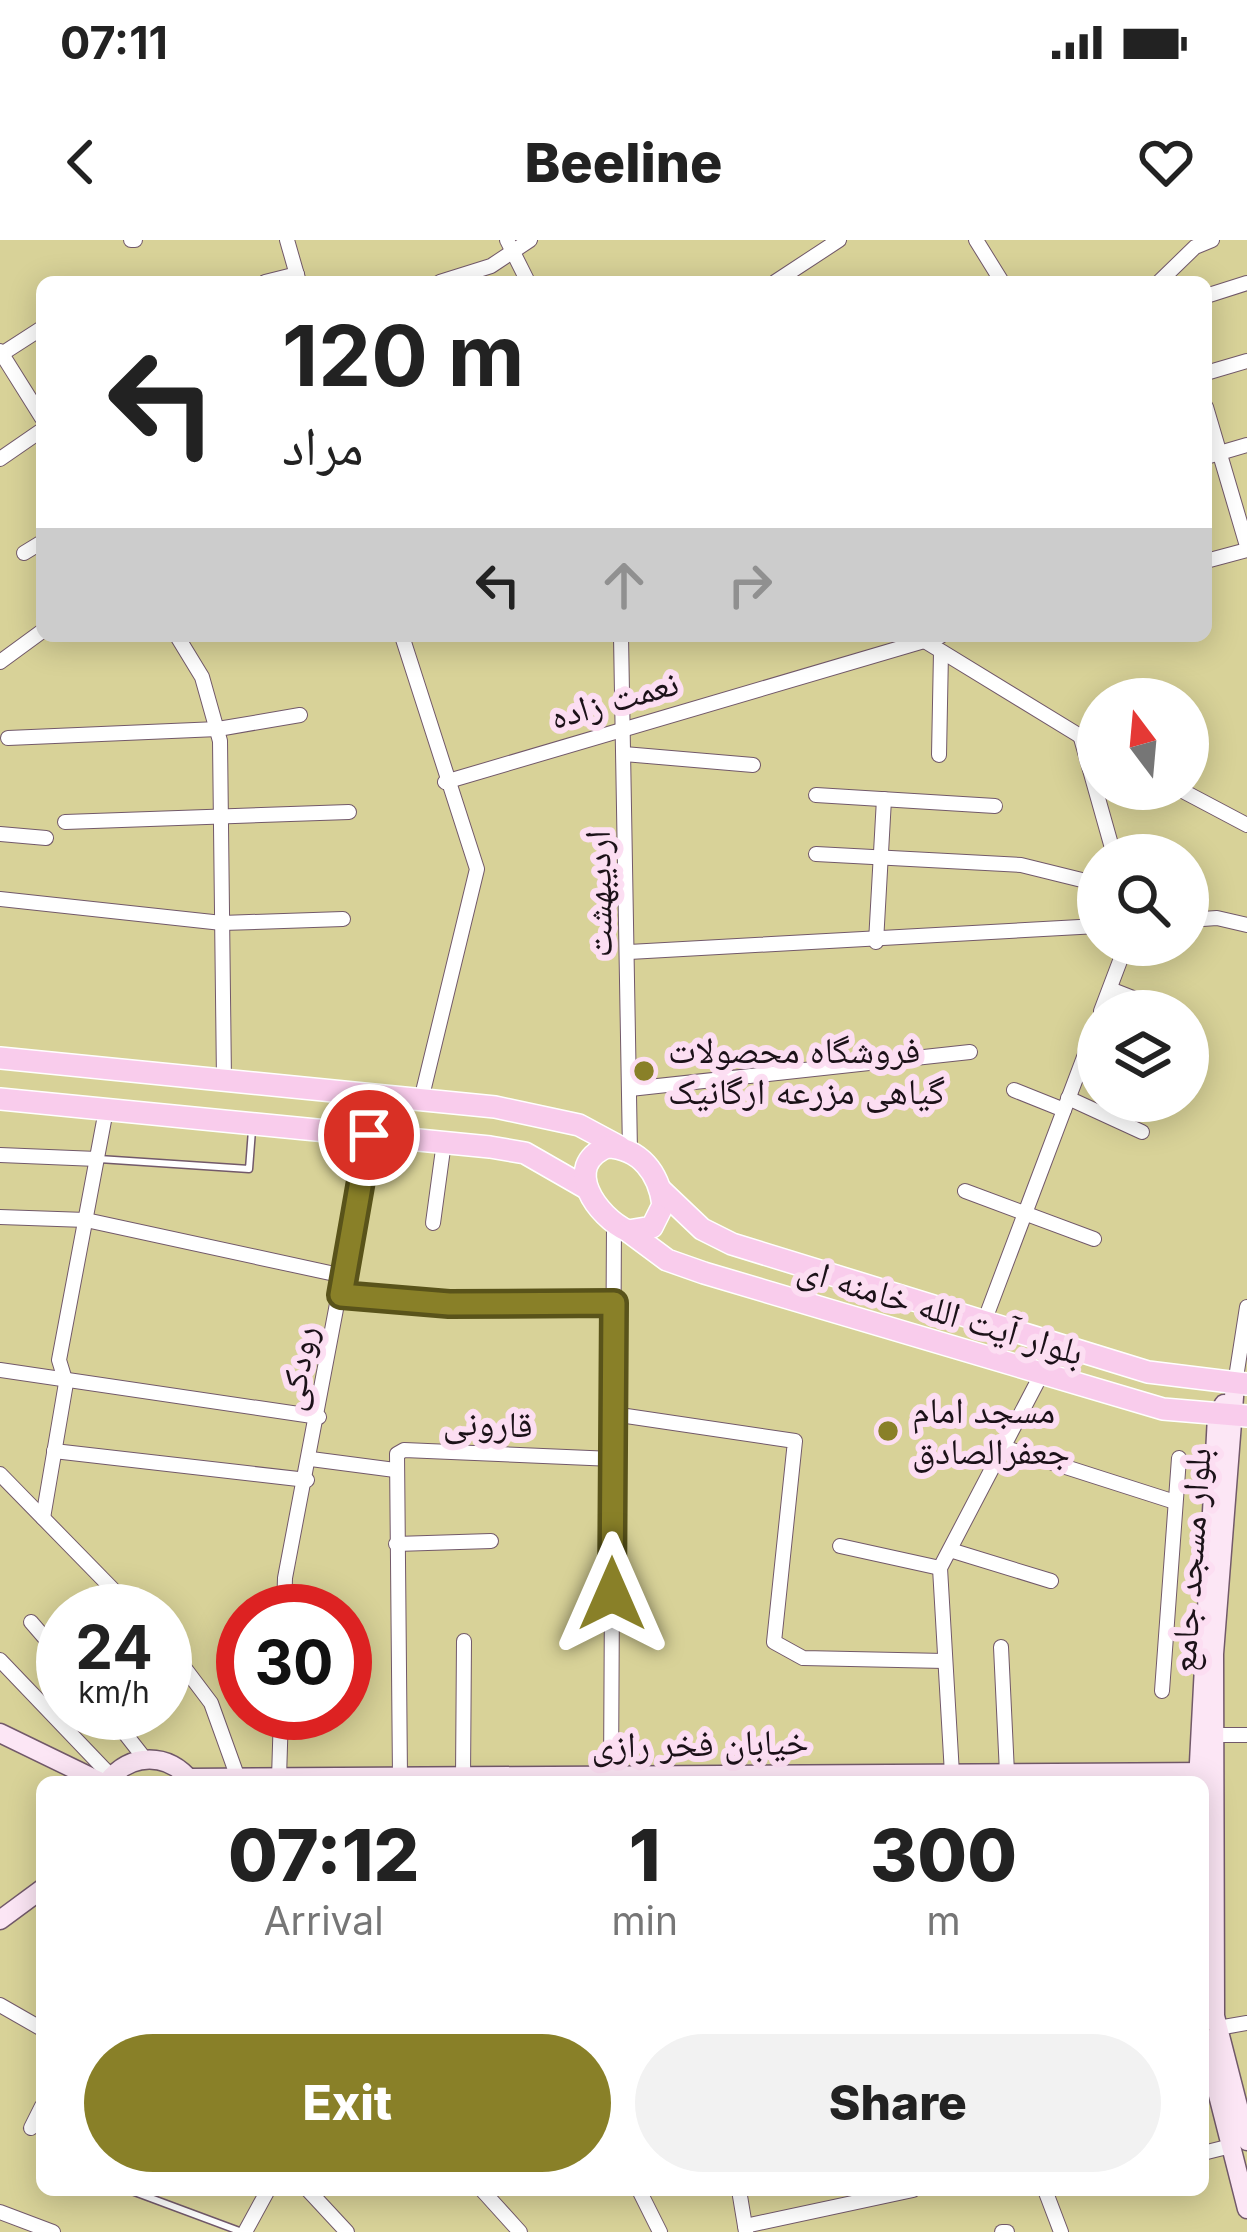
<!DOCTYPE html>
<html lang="en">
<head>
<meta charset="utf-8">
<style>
  body { margin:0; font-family:Inter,"Noto Naskh Arabic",sans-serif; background:#f2f2f2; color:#222; height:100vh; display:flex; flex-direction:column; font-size:45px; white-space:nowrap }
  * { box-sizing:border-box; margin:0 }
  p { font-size:39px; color:#767676 }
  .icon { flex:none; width:66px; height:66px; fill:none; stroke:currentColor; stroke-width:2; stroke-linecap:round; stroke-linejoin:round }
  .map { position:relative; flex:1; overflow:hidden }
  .drawer { position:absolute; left:36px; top:1536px; width:1173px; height:420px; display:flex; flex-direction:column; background:#fff; border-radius:18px; box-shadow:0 6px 30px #0003 }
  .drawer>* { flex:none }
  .guide { position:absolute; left:36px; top:36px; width:1176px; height:366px; border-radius:18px; box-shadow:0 6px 30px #0003; background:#fff; color:#222; overflow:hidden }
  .needle { width:78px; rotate:344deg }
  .tools { position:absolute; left:1077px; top:438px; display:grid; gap:24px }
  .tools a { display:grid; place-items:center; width:132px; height:132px; border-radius:50%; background:#fff; box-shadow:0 6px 30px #0003; font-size:60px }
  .speed { position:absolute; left:36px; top:1344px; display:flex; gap:24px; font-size:60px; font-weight:700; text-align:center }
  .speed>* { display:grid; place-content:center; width:156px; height:156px; border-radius:50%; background:#fff; box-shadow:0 6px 30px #0003; line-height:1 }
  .speed small { font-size:30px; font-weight:400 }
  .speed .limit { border:18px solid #d22; background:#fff; color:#111 }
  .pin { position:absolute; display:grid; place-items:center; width:102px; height:102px; color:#fff; margin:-51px; border:6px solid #fff; border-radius:50%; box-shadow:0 3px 12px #0007 }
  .me { position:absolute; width:132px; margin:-66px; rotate:0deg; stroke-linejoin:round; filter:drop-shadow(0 0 9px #0008) }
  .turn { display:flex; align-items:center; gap:42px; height:252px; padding:0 48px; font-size:54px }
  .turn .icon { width:156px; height:156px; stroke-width:2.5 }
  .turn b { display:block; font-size:84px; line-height:102px }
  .lanes { display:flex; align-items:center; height:114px; padding:0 48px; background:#0003; justify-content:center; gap:60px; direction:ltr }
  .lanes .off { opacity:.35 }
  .eta { display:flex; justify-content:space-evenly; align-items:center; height:204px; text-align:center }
  .eta b { font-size:72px; font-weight:800; line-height:84px }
  .primary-button { display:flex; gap:24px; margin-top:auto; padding:24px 48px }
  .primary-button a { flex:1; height:138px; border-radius:72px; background:#898028; color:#fff; font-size:48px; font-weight:800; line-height:138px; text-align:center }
  .primary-button a+a { background:#f2f2f2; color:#222 }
  .status { display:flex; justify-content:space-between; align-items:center; height:84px; padding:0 60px; background:#fff; direction:ltr }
  .status svg { height:33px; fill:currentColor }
  header { display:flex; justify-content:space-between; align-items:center; height:156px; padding:0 48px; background:#fff; font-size:54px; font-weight:800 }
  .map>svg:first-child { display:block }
  .green { fill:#d8d298; fill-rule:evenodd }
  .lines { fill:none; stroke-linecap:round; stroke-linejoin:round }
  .service-casing { stroke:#72596a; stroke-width:9 }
  .minor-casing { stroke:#72596a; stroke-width:16 }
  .secondary-casing { stroke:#72596a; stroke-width:21 }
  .primary-casing { stroke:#fff; stroke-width:24 }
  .service { stroke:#fff; stroke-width:6 }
  .minor { stroke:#fff; stroke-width:14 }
  .secondary { stroke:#fce6f5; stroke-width:18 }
  .primary { stroke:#f9ccec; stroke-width:21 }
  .route-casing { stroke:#59531a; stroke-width:30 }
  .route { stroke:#898028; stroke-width:21 }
  .poi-dot { fill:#898028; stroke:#fcdef2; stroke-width:4.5 }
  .labels { text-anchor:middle; stroke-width:12; stroke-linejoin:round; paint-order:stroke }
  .street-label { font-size:36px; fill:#1c1219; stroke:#fcdef2 }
  .poi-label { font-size:36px; fill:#1c1219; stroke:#fcdef2; text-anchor:start }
</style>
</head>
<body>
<div class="status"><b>07:11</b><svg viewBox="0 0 49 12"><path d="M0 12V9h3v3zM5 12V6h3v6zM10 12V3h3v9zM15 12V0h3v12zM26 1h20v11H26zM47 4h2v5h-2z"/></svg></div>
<header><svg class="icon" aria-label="back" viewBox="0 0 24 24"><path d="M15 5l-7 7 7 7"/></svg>Beeline<svg class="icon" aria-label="heart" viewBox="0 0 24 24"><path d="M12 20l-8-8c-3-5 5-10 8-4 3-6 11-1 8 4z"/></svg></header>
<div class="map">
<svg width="1247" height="1992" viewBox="0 0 1247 1992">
  <rect width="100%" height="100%" fill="#fcdef2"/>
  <path class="green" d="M0,0h1247v1992h-1247zM42,42h1164v354h-1164zM1098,459h90v90h-90zM1098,615h90v90h-90zM1098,771h90v90h-90zM63,1371h102v102h-102zM243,1371h102v102h-102zM42,1542h1161v408h-1161z"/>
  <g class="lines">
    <defs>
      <g id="service">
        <path d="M99,919l150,10 3,-39"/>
        <path d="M129,1950l113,42"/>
      </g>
      <g id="minor">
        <path d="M131,0h4"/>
        <path d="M287,0l12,42"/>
        <path d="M507,0l21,42"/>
        <path d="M976,0l26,42"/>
        <path d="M265,42l32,-8"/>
        <path d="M440,42l51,-16 39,-26"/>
        <path d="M775,42l64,-42"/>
        <path d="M1159,42l36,-35 17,-7"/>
        <path d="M1206,56l41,-13"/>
        <path d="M0,111l42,67"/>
        <path d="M0,115l42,-27"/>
        <path d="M1206,133l41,-12"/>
        <path d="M1206,167l41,139"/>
        <path d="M1206,217l41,-12"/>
        <path d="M0,219l42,-29"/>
        <path d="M24,313l18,-11"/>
        <path d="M1206,321l41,-11"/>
        <path d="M177,396l25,41 18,64 4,340"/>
        <path d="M402,396l75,233 -56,231"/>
        <path d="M621,396l9,516"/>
        <path d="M923,400l175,107"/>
        <path d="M0,422l41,-30"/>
        <path d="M8,498l210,-9 82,-14"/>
        <path d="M1081,498l33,117"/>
        <path d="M624,514l129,11"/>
        <path d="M939,515l2,-103"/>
        <path d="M445,542l496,-146"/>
        <path d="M1179,549l68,36"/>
        <path d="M816,555l179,11"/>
        <path d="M65,582l284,-10"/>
        <path d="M0,594l46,4"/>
        <path d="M816,614l205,11 77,19"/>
        <path d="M0,659l222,24 121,-4"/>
        <path d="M1188,680l29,-2 30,7"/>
        <path d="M876,702l8,-143"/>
        <path d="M629,712l469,-26"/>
        <path d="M1110,749l56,22"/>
        <path d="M1101,771l25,-66"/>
        <path d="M630,849l340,-37"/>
        <path d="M1014,850l50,20"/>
        <path d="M1068,858l74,34"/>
        <path d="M0,915l97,4"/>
        <path d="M965,951l129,48"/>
        <path d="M0,977l86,3 258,56"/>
        <path d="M433,983l11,-81"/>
        <path d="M341,1055l108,9 165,-1"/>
        <path d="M984,1082l114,-302"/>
        <path d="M0,1130l319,47"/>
        <path d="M1235,1144l12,-77"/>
        <path d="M613,1174l182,27 -21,201 29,16 142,3"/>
        <path d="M1003,1207l172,55"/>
        <path d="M54,1211l253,29"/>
        <path d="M311,1219l84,11"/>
        <path d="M0,1234l134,137"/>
        <path d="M43,1278l23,-135 -7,-23 47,-250"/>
        <path d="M396,1304l95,-3"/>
        <path d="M840,1306l100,22"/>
        <path d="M950,1310l101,31"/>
        <path d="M284,1371l1,-33 84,-443"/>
        <path d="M31,1382l32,37"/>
        <path d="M165,1402l46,61 27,75"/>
        <path d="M1001,1407l6,126"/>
        <path d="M0,1420l111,116"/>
        <path d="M1162,1451l17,-233"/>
        <path d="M109,1473l36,46"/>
        <path d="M1212,1495h35"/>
        <path d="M952,1534l-12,-206 101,-193"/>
        <path d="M611,1536l3,-551"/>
        <path d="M400,1537l-3,-323 7,-4 209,9"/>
        <path d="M279,1538l2,-65"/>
        <path d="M463,1538l1,-137"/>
        <path d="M0,1765l42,24"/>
        <path d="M1218,1788l29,-5"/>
        <path d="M31,1888l11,-22"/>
        <path d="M1203,1913l28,-7"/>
        <path d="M308,1950l39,42"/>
        <path d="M482,1950l38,42"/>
        <path d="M639,1950l21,42"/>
        <path d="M739,1950l7,42"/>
        <path d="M1045,1950l16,42"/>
        <path d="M0,1972l53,20"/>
        <path d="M745,1986l168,-36"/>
        <path d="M245,1992l23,-42"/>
        <path d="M1002,1992h5"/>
      </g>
      <g id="secondary">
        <path d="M1235,1144l-21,270 1,362 32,125"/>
        <path d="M0,1493l101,49"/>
        <path d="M190,1538l1022,-6"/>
        <path d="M107,1542c24,-30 61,-30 85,0"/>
        <path d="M1198,1542l19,-366 7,-12"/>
        <path d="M0,1680l42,-31"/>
        <path d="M1203,1796l44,173"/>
      </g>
      <g id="primary">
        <path d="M0,818l495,49 84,18 41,22"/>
        <path d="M0,859l490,48 35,6 61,35"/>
        <path d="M607,907c33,1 52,26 56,58l-11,22 -24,4c-31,-14 -67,-65 -21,-84z"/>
        <path d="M661,950l41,39 30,15 416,128 99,12"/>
        <path d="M628,991l39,29 37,13 459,136 84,7"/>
      </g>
    </defs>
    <use href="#service" class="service-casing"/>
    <use href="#minor" class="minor-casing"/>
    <use href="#secondary" class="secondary-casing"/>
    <use href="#primary" class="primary-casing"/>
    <use href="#service" class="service"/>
    <use href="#minor" class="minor"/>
    <use href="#secondary" class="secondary"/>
    <use href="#primary" class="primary"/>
  </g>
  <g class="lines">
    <defs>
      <path id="route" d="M369,895l-28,160 108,9 165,-1 -2,291"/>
    </defs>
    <use href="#route" class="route-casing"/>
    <use href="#route" class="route"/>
  </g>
  <g class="poi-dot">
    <circle cx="644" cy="831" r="12"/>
    <circle cx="888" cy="1191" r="12"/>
  </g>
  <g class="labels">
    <g class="street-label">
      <text transform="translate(614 459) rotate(-16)" y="13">نعمت زاده</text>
      <text transform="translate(598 654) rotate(-91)" y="13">اردیبهشت</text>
      <text transform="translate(941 1070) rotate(17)" y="13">بلوار آیت الله خامنه ای</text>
      <text transform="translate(297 1128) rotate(-80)" y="13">رودکی</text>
      <text transform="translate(488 1183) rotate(2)" y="13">قارونی</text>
      <text transform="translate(1190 1320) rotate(-86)" y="13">بلوار مسجد جامع</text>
      <text transform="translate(700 1503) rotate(-1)" y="13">خیابان فخر رازی</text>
    </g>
    <g class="poi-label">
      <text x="668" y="823">فروشگاه محصولات<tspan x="668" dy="41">گیاهی مزرعه ارگانیک</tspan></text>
      <text x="912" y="1183">مسجد امام<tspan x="912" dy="41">جعفرالصادق</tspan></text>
    </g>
  </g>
</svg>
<div class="tools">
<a><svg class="needle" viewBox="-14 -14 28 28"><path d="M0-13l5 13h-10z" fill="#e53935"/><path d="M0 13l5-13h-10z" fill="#767676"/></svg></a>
<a><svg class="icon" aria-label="search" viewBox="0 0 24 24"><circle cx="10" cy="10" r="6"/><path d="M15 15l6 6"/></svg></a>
<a><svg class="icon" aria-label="layers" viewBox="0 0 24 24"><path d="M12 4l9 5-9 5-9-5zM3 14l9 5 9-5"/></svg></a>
</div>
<div class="speed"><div>24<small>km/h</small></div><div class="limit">30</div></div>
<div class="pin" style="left:369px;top:895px;background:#d93025"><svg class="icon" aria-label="arrive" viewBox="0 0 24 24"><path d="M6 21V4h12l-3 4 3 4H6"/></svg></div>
<svg class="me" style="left:612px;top:1354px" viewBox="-20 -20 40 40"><path d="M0-17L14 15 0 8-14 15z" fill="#898028" stroke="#fff" stroke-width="4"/></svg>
<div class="guide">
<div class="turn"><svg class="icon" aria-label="left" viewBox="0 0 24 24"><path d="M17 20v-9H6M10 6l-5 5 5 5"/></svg><div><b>120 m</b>مراد</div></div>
<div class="lanes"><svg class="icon" aria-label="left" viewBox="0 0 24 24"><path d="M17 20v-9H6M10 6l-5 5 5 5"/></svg><svg class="icon off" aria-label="ahead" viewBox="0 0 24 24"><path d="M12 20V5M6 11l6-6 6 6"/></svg><svg class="icon off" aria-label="right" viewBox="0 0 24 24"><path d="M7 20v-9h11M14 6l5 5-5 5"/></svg></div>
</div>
<section class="drawer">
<div class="eta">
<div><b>07:12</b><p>Arrival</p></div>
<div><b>1</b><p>min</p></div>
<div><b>300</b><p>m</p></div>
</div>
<div class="primary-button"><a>Exit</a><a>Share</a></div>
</section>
</div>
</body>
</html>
